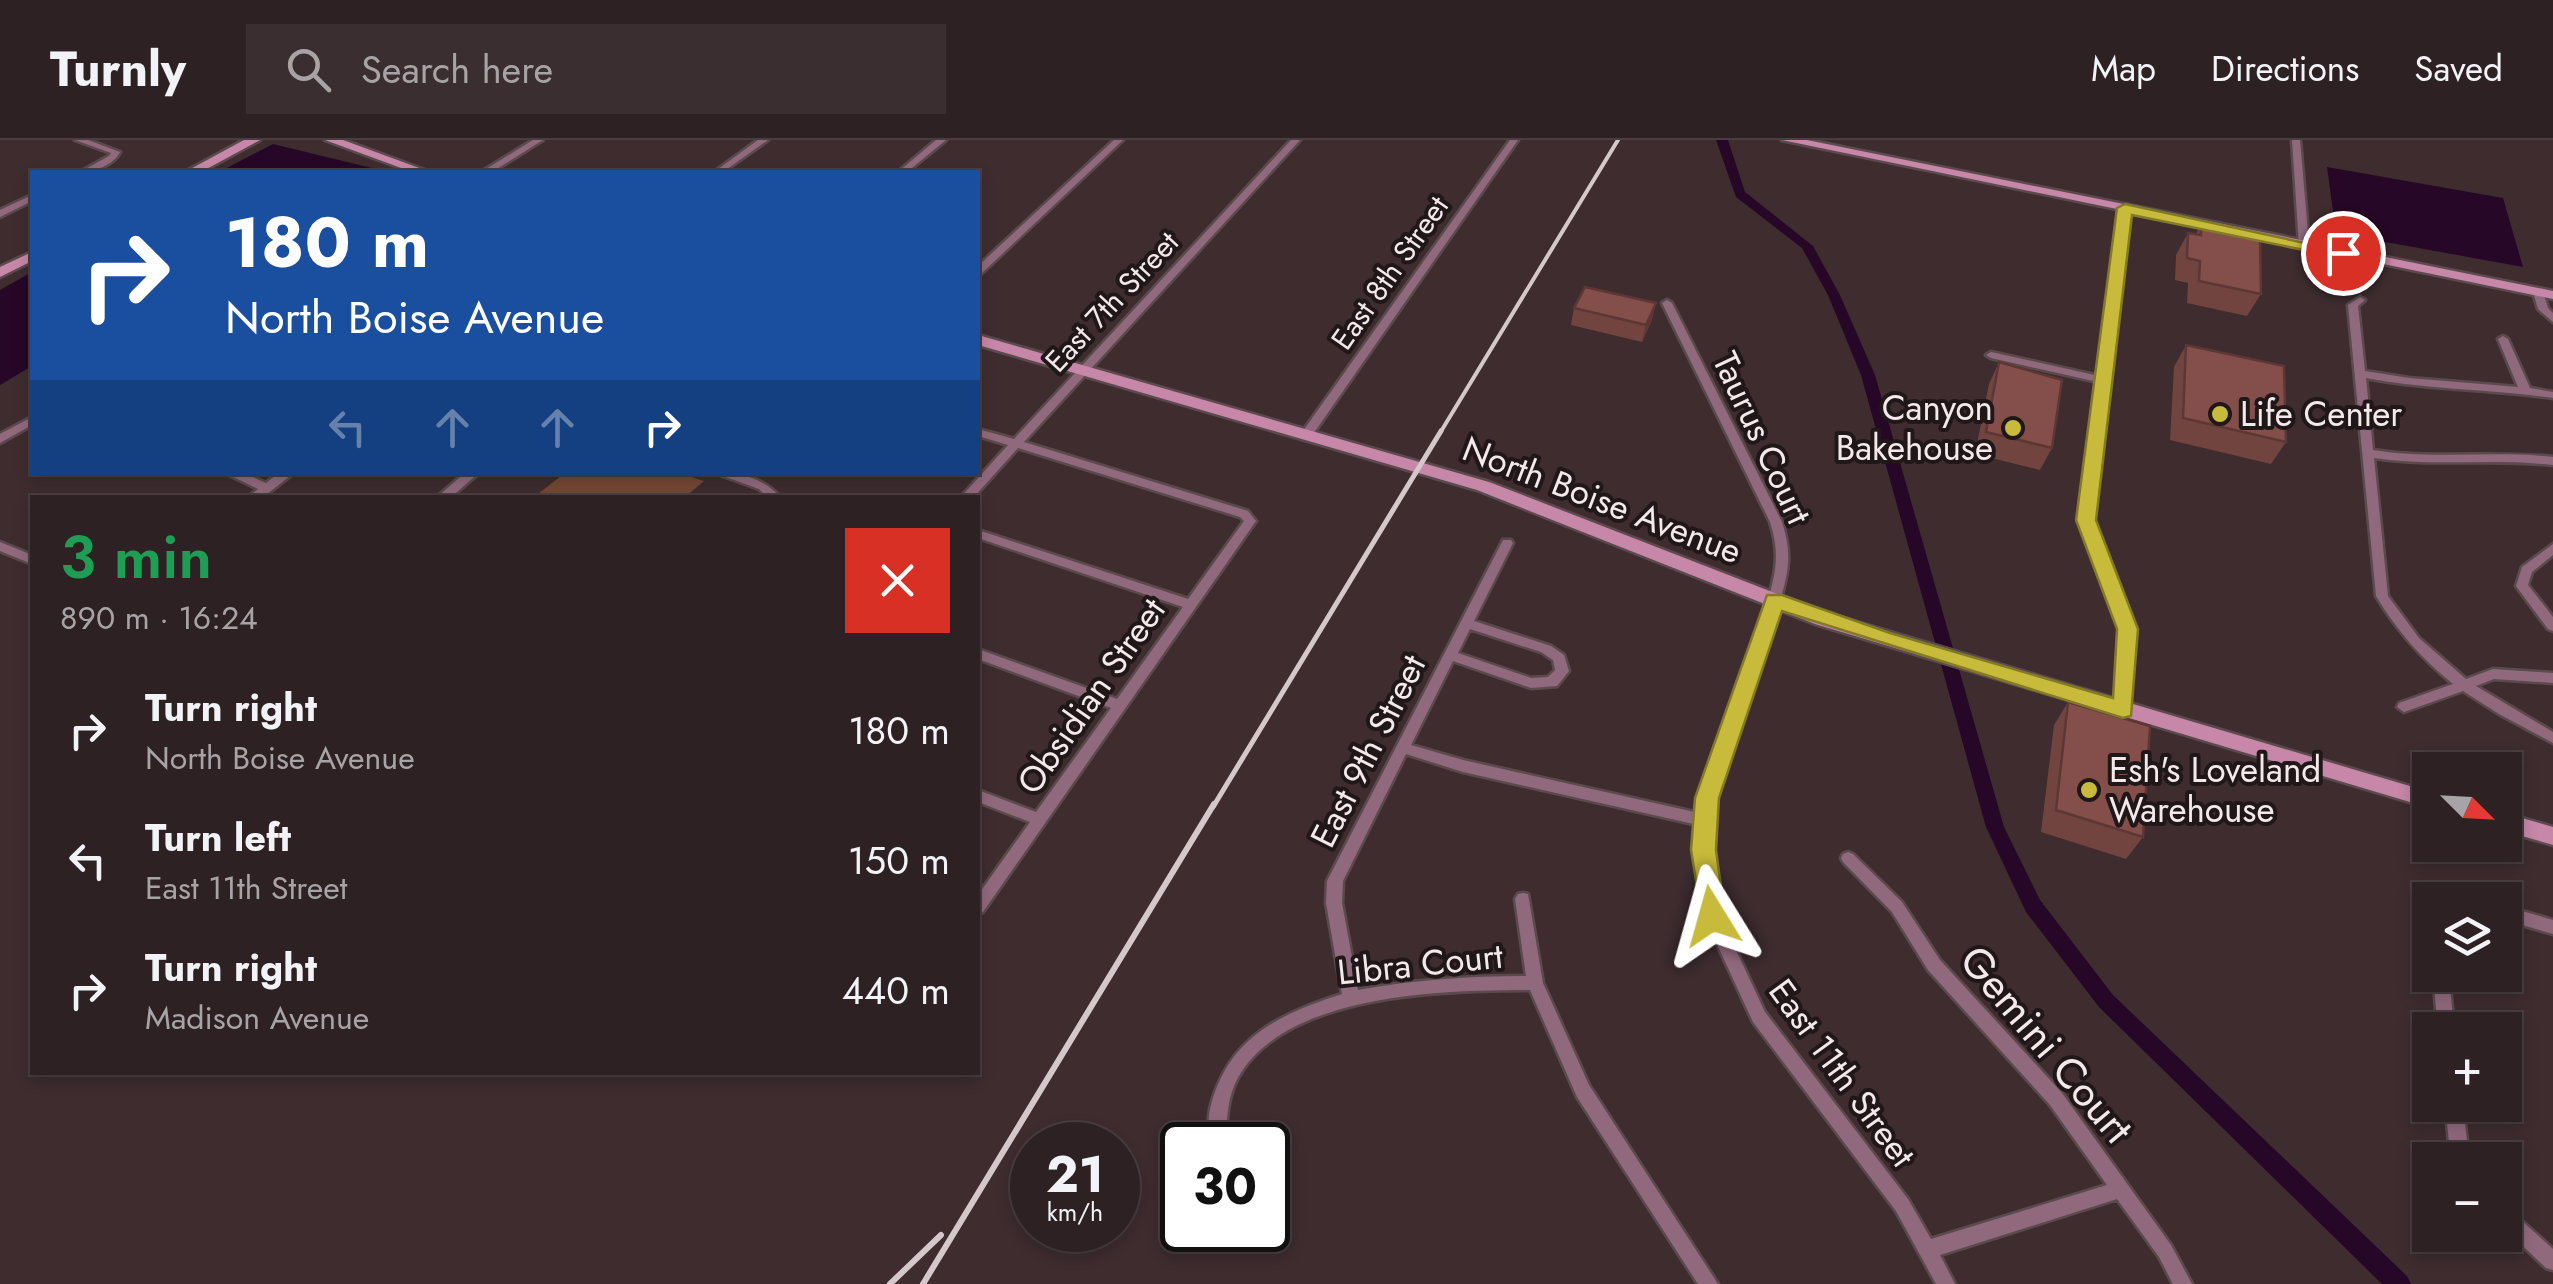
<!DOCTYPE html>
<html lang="en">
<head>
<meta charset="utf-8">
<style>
  body { margin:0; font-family:Jost,sans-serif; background:#3a2e30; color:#f1f3f6; height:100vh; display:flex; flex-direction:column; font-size:38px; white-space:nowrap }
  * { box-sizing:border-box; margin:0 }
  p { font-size:32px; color:#a7a3a6 }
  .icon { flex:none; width:55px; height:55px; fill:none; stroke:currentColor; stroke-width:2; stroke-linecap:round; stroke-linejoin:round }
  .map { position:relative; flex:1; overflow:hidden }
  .panel { position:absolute; left:30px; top:355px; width:950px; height:580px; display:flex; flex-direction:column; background:#2e2123; border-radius:0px; box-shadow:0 5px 15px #0003,0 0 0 2px #493e41 }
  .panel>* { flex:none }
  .top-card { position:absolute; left:30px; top:30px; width:950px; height:305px; border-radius:0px; box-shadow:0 5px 15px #0003,0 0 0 2px #493e41; background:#1a4fa0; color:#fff; overflow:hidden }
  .needle { width:65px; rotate:114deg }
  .tools { position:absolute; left:2412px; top:612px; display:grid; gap:20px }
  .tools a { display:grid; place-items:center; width:110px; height:110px; border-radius:0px; background:#2e2123; box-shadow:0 5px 15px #0003,0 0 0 2px #493e41; font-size:50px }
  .speed { position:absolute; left:1010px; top:982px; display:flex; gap:20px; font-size:50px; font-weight:700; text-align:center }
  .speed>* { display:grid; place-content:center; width:130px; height:130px; border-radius:50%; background:#2e2123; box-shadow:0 5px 15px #0003,0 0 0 2px #493e41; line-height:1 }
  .speed small { font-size:25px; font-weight:400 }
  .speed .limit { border:5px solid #111; border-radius:15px; background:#fff; color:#111 }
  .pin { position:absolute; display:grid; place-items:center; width:85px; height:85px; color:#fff; margin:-42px; border:5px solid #fff; border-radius:50%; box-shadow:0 2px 10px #0007 }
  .me { position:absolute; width:110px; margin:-55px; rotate:352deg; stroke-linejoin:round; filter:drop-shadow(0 0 8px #0008) }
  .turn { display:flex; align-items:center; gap:35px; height:210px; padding:0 30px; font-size:45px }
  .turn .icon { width:130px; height:130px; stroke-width:2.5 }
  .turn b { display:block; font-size:70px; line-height:85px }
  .lanes { display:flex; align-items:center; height:95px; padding:0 30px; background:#0003; justify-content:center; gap:50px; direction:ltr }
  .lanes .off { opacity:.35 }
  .round { display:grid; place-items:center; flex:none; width:105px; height:105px; border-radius:0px; background:#3a2e30 }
  .head { display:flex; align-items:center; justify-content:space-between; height:170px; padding:0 30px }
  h1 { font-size:60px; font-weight:600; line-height:75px; color:#1e9e55 }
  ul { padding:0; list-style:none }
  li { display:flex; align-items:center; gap:30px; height:130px; padding:0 30px }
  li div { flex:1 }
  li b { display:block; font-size:38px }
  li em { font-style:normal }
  header { display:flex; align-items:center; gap:60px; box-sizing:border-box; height:140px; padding:0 50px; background:#2e2123; border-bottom:2px solid #493e41 }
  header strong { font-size:48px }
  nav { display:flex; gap:55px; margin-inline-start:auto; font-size:35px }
  .search { width:700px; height:90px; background:#3a2e30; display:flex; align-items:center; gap:25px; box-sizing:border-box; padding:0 35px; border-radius:0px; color:#a7a3a6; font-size:38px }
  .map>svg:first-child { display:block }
  .green { fill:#744834 }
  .water { fill:#270727 }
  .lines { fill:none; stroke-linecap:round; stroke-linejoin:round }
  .canal { fill:#270727; fill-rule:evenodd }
  .street-casing { stroke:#5b4a4d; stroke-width:5 }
  .secondary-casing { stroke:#5b4a4d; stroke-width:5 }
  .street { fill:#91697d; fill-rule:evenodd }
  .secondary { fill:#c787a8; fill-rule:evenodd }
  .rail-far2 { stroke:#d5c8ca; stroke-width:4 }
  .rail-far1 { stroke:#d5c8ca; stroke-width:5 }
  .rail { stroke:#d5c8ca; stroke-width:6 }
  .wall { fill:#724440 }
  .shaded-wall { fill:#5c3734 }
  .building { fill:#844f4a; stroke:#5c3734; stroke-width:2.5 }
  .route { fill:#c8bb3b; stroke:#827a26; stroke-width:2.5 }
  .poi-dot { fill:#c8bb3b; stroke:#1f1718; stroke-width:4 }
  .labels { text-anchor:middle; stroke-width:8; stroke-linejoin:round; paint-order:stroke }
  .far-street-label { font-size:30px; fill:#f4e8ea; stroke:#1f1718 }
  .poi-label { font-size:35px; fill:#f4e8ea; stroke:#1f1718; text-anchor:start }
  .street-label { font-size:35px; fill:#f4e8ea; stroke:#1f1718 }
  .near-street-label { font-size:42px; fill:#f4e8ea; stroke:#1f1718 }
</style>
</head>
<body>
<header>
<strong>Turnly</strong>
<div class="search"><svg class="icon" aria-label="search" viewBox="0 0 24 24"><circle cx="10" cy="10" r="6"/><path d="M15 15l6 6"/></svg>Search here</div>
<nav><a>Map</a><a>Directions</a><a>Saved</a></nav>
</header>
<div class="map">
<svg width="2553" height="1144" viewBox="0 0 2553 1144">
  <rect width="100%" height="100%" fill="#3e2c2f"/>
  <path class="green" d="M565,333h113l26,8 -19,16h-151z"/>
  <g class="water">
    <path d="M273,4l103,25 -157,3z"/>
    <path d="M2327,27l176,31 20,69 -187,-34z"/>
    <path d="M32,132v94l-32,19v-95z"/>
  </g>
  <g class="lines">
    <path class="canal" d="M1716,0h12l17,52 68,54 27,49 35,80 129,452 36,73 73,95 294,281 4,8h-29l-283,-277 -73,-95 -40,-85 -125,-452 -33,-80 -26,-47 -66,-51z"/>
    <defs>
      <g id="street">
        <path d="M75,0h13l32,12c-6,13 -26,20 -40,20l29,-16 2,-3z"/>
        <path d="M533,0h10l-51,32h-11z"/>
        <path d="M758,0h10l-45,32h-9z"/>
        <path d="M936,0h10l-39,32h-9z"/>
        <path d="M1114,0h9l-141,133 -4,1v-8z"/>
        <path d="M1291,0h9l-276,302 224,69 8,10 -273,391 -5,1v-18l52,-73 -52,-20v-12l58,22 75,-104 -133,-49v-10l139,50 66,-92 -205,-69v-8l210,69 56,-78 -4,-4 -222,-69 -45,50h-13l48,-53 -30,-9v-7l36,10z"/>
        <path d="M1510,0h8l-207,297h-8v-6z"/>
        <path d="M2292,0h8l9,105 -5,3 -5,-3z"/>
        <path d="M32,55v6l-32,16v-7z"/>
        <path d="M2125,65l5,3 -38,313 42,108 -4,81 -7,5 -7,-5 4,-81 -40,-108 18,-139 -107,-24 -5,-3 5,-3 108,24 21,-168z"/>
        <path d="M2538,149l5,3 5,16 5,5v9l-15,-13 -5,-17z"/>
        <path d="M2360,157l5,3 -7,6 7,65 44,7 109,9 -20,-48 5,-3 5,3 22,49 23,4v6c-62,-9 -125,-8 -187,-20l7,72c60,10 120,0 180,7v8c-60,-7 -120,2 -179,-7l14,138 31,42 47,41 27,-10 60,4v10l-59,-4 -18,7 77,46v11l-54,-29 -36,-23 -59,21 -7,-5 2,-4 54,-19c-32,-26 -56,-53 -77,-88l-28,-291z"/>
        <path d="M1667,160l5,3 110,219c10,32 7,48 -2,79l-66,197 -4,52 10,66 45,96 143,187 23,40 176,-54 -57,-80 -122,-135 -36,-58 -49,-50 -2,-4 2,-4 5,-2 5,2 49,48 38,58 122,133 109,152 21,39h-19l-14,-27 -42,-58 -177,56 15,29h-19l-40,-73 -143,-189 -49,-106 -8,-66 2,-25 -235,-53 -57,-18 -63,127 -1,22 16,87c56,-10 111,-14 168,-14l-11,-77 3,-5 5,-1 5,1 15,89 46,102 129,199h-20l-121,-187 -47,-107c-84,0 -236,3 -288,81 -15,22 -16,48 -15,74h-18c0,-13 -2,-27 2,-40 18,-68 69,-91 131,-111l-16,-91 1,-22 176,-341h8l2,3 -39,78 77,25 13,9 5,16 -12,15 -26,2 -78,-27 -42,84 52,15 236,53 1,-15 68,-197c8,-31 12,-47 2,-79l-108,-219zM1470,489l71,23 12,8 2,10 -7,7 -17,1 -73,-25z"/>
        <path d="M32,277v8l-32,18v-9z"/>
        <path d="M223,332h18l25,11 14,-11h15l-33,26h-15l11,-9z"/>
        <path d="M466,332h14l-30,26h-14z"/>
        <path d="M712,332c26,0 51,5 69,26h-13l-9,-9z"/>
        <path d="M0,402l32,13v9l-32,-13z"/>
        <path d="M2553,404v11l-21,17 -4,13 25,32v14l-5,-2 -32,-43 6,-19z"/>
        <path d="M2433,746l32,9 3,5h-38v5h-2l-3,-5 3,-13z"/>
        <path d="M2505,766l48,14v14l-48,-14z"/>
        <path d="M2433,835h16l5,55h-16z"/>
        <path d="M2445,965h18l6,55h-18z"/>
        <path d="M2505,1068l6,3 42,38v21l-7,-2 -41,-39z"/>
      </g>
      <g id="secondary">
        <path d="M244,0h16l-59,32h-16z"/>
        <path d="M325,0h18l87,32h-18z"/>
        <path d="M1782,0h25l746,151v8z"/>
        <path d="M32,112v9l-32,16v-10z"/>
        <path d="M978,195l511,147 340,132 601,178v16l-615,-184 -338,-134 -499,-145z"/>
        <path d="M2505,673l48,14v18l-48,-14z"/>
      </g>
    </defs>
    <use href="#street" class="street-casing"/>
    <use href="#secondary" class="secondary-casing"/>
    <use href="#street" class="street"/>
    <use href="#secondary" class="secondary"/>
    <path class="rail-far2" d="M1440,293l178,-293"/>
    <path class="rail-far1" d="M1213,667l228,-376"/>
    <g class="rail">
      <path d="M890,1144l51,-49"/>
      <path d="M923,1144l291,-480"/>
    </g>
  </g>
  <g class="wall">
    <path d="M2201,84l60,70 -14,22 -60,-13 1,-20 -13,-3 1,-25 12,-22 8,1z"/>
    <path d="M1574,168l78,12 -10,22 -71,-17z"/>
    <path d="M2186,205l100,97 -15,22 -101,-24 4,-73z"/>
    <path d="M1999,222l53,86 -12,22 -65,-16 14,-70z"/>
    <path d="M2068,562l75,135 -17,22 -85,-27 13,-107z"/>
  </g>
  <path class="shaded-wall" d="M1656,163l-4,17 -10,22 4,-17z"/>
  <g class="building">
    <path d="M2201,84l59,12 1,58 -62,-13 1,-20 -13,-3 1,-25 13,2z"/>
    <path d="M1585,147l71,16 -10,22 -72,-17z"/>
    <path d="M2186,205l98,21 2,76 -103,-24z"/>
    <path d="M1999,222l63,18 -10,68 -66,-16z"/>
    <path d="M2068,562l82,24 -7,111 -87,-27z"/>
  </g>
  <path class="route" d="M2125,64l226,49 -8,5 -211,-43 -36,305 42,109 -7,87 -8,2 -341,-107 -63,187 -3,52 9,66 -4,8h-18l-12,-74 4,-52 72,-203h15l108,38 223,65 4,-69 -41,-109 41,-312z"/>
  <g class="poi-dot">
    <circle cx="2220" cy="274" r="10"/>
    <circle cx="2013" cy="288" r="10"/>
    <circle cx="2089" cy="650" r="10"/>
  </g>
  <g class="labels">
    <g class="far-street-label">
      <text transform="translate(1390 133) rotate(-55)" y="10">East 8th Street</text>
      <text transform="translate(1112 162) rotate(-47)" y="10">East 7th Street</text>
    </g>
    <g class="poi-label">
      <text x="1993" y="280" text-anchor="end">Canyon<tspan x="1993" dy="40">Bakehouse</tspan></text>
      <text x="2240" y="286">Life Center</text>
      <text x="2109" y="642">Esh's Loveland<tspan x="2109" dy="40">Warehouse</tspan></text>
    </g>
    <g class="street-label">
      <text transform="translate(1762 298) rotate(65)" y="12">Taurus Court</text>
      <text transform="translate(1602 360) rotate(21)" y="12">North Boise Avenue</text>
      <text transform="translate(1091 556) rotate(-55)" y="12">Obsidian Street</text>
      <text transform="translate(1368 611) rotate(-63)" y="12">East 9th Street</text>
      <text transform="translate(1420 824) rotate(-6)" y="12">Libra Court</text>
      <text transform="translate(1842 933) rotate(54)" y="12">East 11th Street</text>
    </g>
    <g class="near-street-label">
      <text transform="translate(2047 904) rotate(50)" y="15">Gemini Court</text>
    </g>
  </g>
</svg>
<div class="tools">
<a><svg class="needle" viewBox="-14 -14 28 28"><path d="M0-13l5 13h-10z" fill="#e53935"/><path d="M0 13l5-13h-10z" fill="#a7a3a6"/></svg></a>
<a><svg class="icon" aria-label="layers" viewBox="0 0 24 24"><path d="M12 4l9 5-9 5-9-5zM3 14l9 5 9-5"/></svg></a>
<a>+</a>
<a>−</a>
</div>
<div class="speed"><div>21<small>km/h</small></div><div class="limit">30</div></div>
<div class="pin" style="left:2343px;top:113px;background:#d93025"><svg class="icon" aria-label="arrive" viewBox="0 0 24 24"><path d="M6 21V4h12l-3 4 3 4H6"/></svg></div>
<svg class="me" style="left:1712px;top:776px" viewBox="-20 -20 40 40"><path d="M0-17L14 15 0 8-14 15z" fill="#c8bb3b" stroke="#fff" stroke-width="4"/></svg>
<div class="top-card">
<div class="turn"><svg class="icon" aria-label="right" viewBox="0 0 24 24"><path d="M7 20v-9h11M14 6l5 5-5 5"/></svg><div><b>180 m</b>North Boise Avenue</div></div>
<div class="lanes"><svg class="icon off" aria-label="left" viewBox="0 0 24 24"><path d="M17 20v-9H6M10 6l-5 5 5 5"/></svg><svg class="icon off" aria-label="ahead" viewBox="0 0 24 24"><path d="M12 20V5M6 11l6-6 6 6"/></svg><svg class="icon off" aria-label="ahead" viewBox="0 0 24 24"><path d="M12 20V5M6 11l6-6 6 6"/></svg><svg class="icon" aria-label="right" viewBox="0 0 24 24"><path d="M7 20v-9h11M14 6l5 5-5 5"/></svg></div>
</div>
<section class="panel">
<div class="head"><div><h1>3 min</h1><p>890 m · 16:24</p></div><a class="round" style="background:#d93025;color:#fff"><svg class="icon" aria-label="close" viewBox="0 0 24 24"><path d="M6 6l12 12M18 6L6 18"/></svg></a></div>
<ul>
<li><svg class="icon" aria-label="right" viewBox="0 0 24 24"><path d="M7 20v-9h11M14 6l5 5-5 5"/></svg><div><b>Turn right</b><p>North Boise Avenue</p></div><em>180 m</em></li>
<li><svg class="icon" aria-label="left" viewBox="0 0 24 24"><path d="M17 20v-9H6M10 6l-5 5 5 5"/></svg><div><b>Turn left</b><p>East 11th Street</p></div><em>150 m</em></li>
<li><svg class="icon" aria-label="right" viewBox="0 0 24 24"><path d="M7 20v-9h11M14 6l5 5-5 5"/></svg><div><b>Turn right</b><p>Madison Avenue</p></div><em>440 m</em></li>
</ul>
</section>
</div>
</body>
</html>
